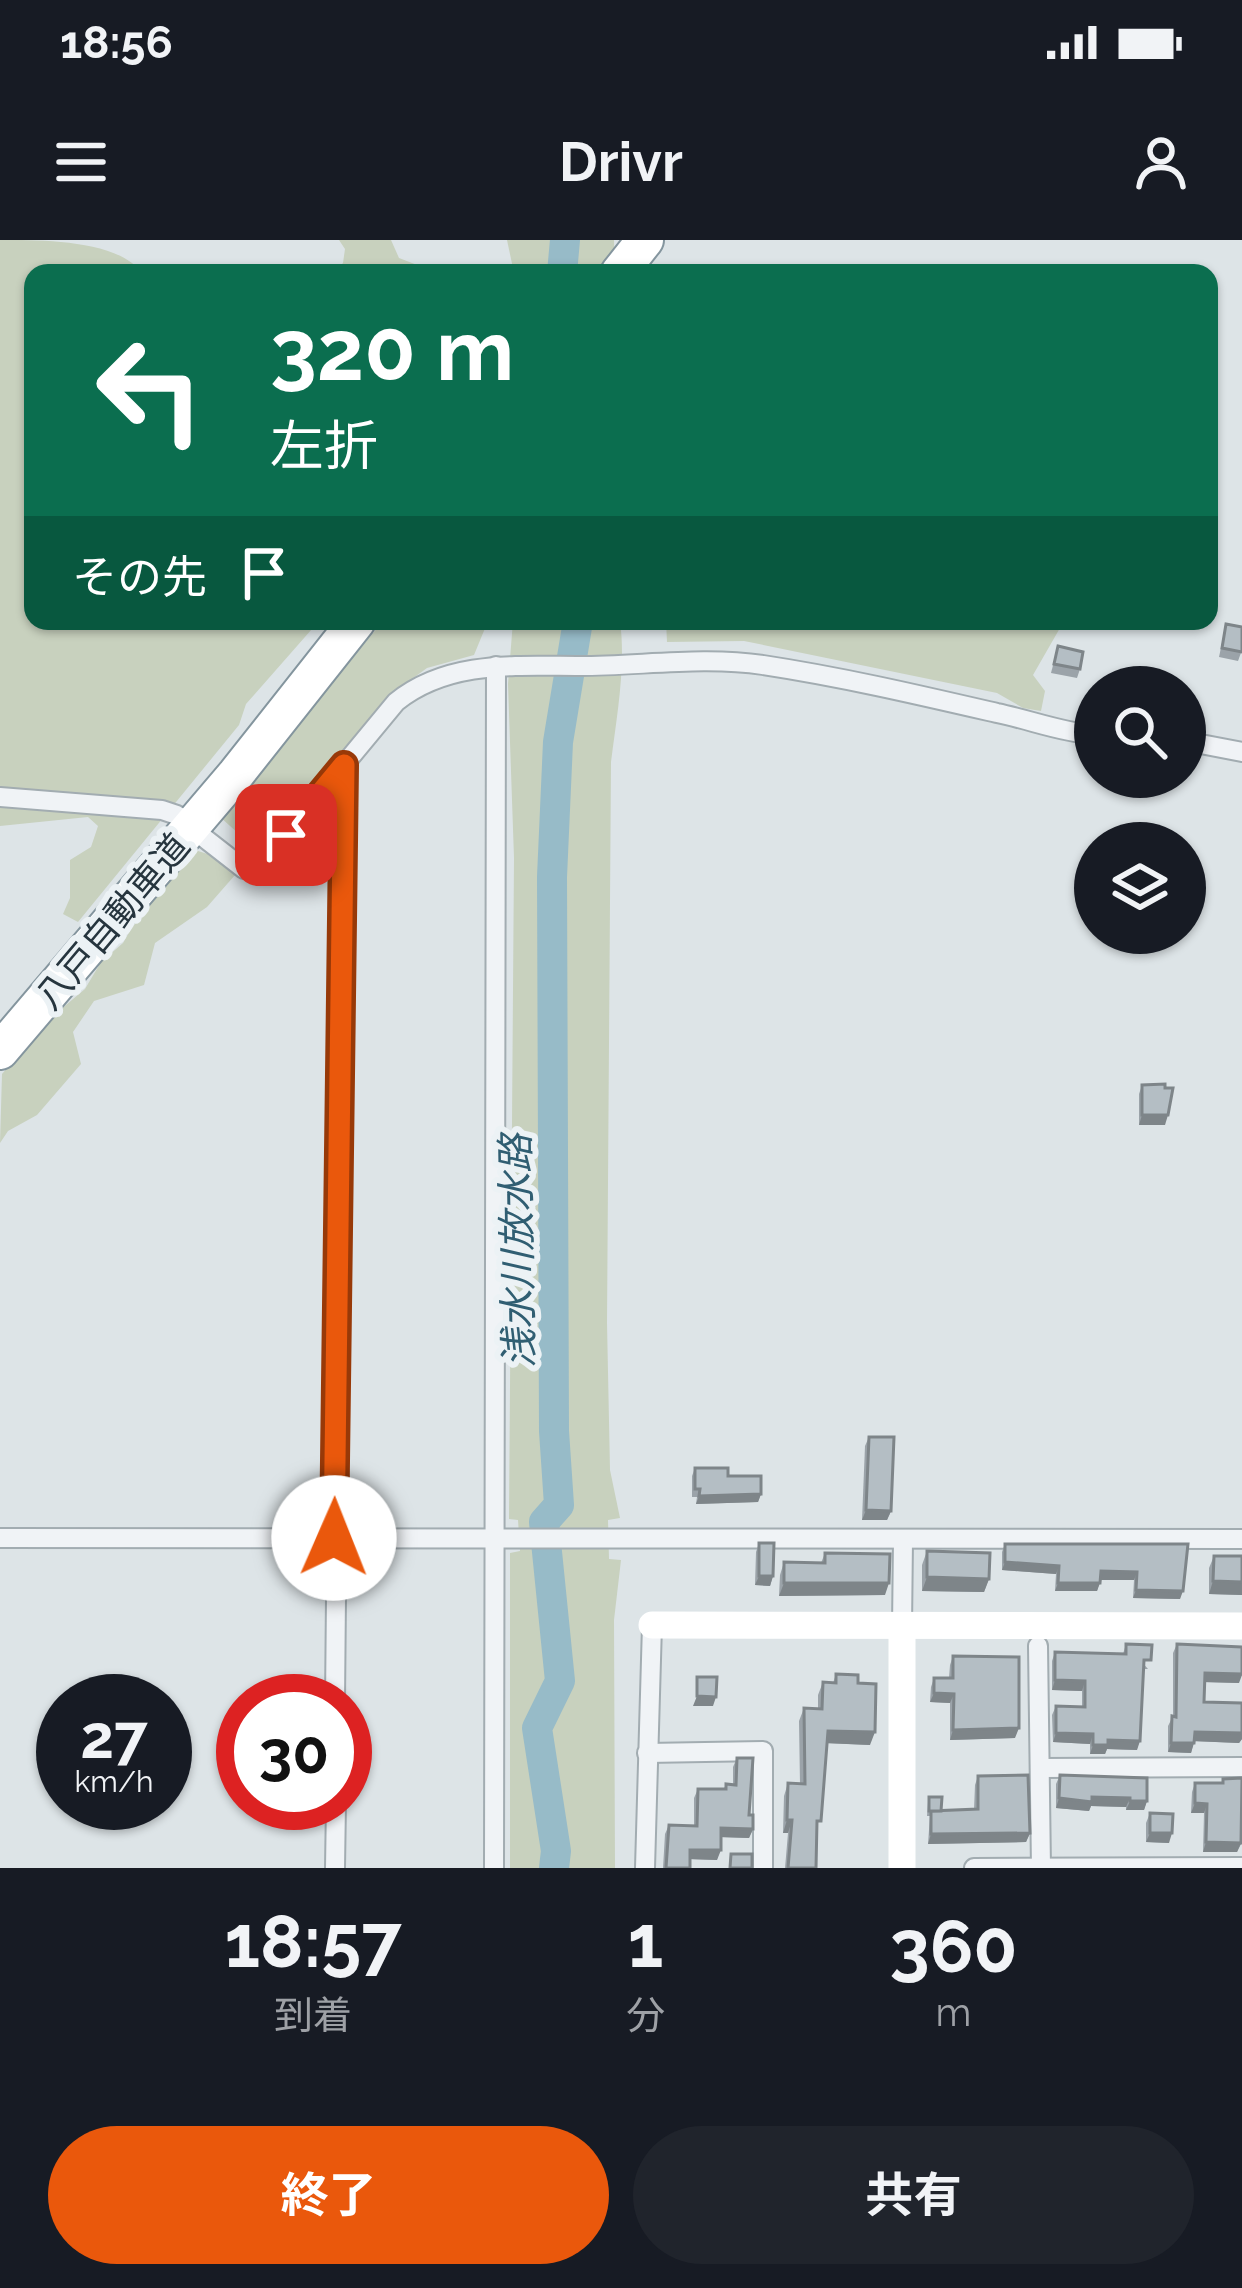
<!DOCTYPE html>
<html lang="ja">
<head>
<meta charset="utf-8">
<style>
  body { margin:0; font-family:Raleway,"Noto Sans JP",sans-serif; background:#20242c; color:#f1f3f6; height:100vh; display:flex; flex-direction:column; font-size:45px; white-space:nowrap }
  * { box-sizing:border-box; margin:0 }
  p { font-size:39px; color:#9ea1a6 }
  .icon { flex:none; width:66px; height:66px; fill:none; stroke:currentColor; stroke-width:2; stroke-linecap:round; stroke-linejoin:round }
  .map { position:relative; height:1628px; overflow:hidden }
  .side { display:flex; flex-direction:column; background:#171b24; flex:1 }
  .side>* { flex:none }
  .banner { position:absolute; left:24px; top:24px; width:1194px; height:366px; border-radius:24px; box-shadow:0 3px 9px #0004; background:#0b6e4f; color:#fff; overflow:hidden }
  .controls { position:absolute; left:1074px; top:426px; display:grid; gap:24px }
  .controls a { display:grid; place-items:center; width:132px; height:132px; border-radius:50%; background:#171b24; box-shadow:0 3px 9px #0004; font-size:60px }
  .speed { position:absolute; left:36px; top:1434px; display:flex; gap:24px; font-size:60px; font-weight:700; text-align:center }
  .speed>* { display:grid; place-content:center; width:156px; height:156px; border-radius:50%; background:#171b24; box-shadow:0 3px 9px #0004; line-height:1 }
  .speed small { font-size:30px; font-weight:400 }
  .speed .limit { border:18px solid #d22; background:#fff; color:#111 }
  .pin { position:absolute; display:grid; place-items:center; width:102px; height:102px; color:#fff; margin:-51px; border-radius:24px; box-shadow:0 6px 18px #0006 }
  .me { position:absolute; width:132px; margin:-66px; rotate:1deg; stroke-linejoin:round; filter:drop-shadow(0 0 9px #0008) }
  .turn { display:flex; align-items:center; gap:42px; height:252px; padding:0 48px; font-size:54px }
  .turn .icon { width:156px; height:156px; stroke-width:2.5 }
  .turn b { display:block; font-size:84px; line-height:102px }
  .then { display:flex; align-items:center; height:114px; padding:0 48px; background:#0003; gap:24px; font-size:45px }
  .eta { display:flex; justify-content:space-evenly; align-items:center; height:204px; text-align:center }
  .eta b { font-size:72px; font-weight:700; line-height:84px }
  .primary-button { display:flex; gap:24px; margin-top:auto; padding:24px 48px }
  .primary-button a { flex:1; height:138px; border-radius:72px; background:#ea580c; color:#fff; font-size:48px; font-weight:700; line-height:138px; text-align:center }
  .primary-button a+a { background:#20242c; color:#f1f3f6 }
  .status { display:flex; justify-content:space-between; align-items:center; height:84px; padding:0 60px; background:#171b24; direction:ltr }
  .status svg { height:33px; fill:currentColor }
  header { display:flex; justify-content:space-between; align-items:center; height:156px; padding:0 48px; background:#171b24; font-size:54px; font-weight:700 }
  .map>svg:first-child { display:block }
  .green { fill:#c8d1be }
  .lines { fill:none; stroke-linecap:round; stroke-linejoin:round }
  .river { stroke:#97bbc8; stroke-width:30 }
  .street-casing { stroke:#a2acb1; stroke-width:22 }
  .highway-casing { stroke:#84959e; stroke-width:40 }
  .street { stroke:#f0f3f6; stroke-width:18 }
  .secondary { stroke:#fff; stroke-width:27 }
  .highway { stroke:#fff; stroke-width:36 }
  .wall { fill:#9ba3a9 }
  .shaded-wall { fill:#7e8589 }
  .building { fill:#b4bec4; stroke:#7e8589; stroke-width:3 }
  .route-casing { stroke:#983908; stroke-width:30 }
  .route { stroke:#ea580c; stroke-width:21 }
  .labels { text-anchor:middle; stroke-width:12; stroke-linejoin:round; paint-order:stroke }
  .street-label { font-size:36px; fill:#26353e; stroke:#ecf2f5 }
  .water-label { font-size:39px; font-style:italic; fill:#305e72; stroke:#ecf2f5 }
</style>
</head>
<body>
<div class="status"><b>18:56</b><svg viewBox="0 0 49 12"><path d="M0 12V9h3v3zM5 12V6h3v6zM10 12V3h3v9zM15 12V0h3v12zM26 1h20v11H26zM47 4h2v5h-2z"/></svg></div>
<header><svg class="icon" aria-label="menu" viewBox="0 0 24 24"><path d="M4 6h16M4 12h16M4 18h16"/></svg>Drivr<svg class="icon" aria-label="person" viewBox="0 0 24 24"><circle cx="12" cy="8" r="4"/><path d="M4 21q1-7 8-7t8 7"/></svg></header>
<div class="map">
<svg width="1242" height="1628" viewBox="0 0 1242 1628">
  <rect width="100%" height="100%" fill="#dde4e7"/>
  <g class="green">
    <path d="M0,0c44,0 118,0 142,33h-109v348h286l-73,83 -7,21 -161,197 -15,-8 7,-16v-38l21,-13 7,-21 -10,-9 -88,9z"/>
    <path d="M339,0h52l8,18 39,15h-105l10,-10 2,-14z"/>
    <path d="M507,0h107l1,33h-101z"/>
    <path d="M383,381h105l-14,34 -47,13 -33,24 -125,144 -20,7 -29,-26z"/>
    <path d="M513,381h107c6,45 -3,94 -9,141l-4,561 3,147 10,48 -12,2 1,39 12,1 -7,60 1,248h-105v-315l10,-2 -2,-31 -9,-1 5,-661 -6,-174z"/>
    <path d="M666,381h398l-31,54 12,16 -4,20 -18,-3 -26,-15 -253,-52 -77,1z"/>
    <path d="M195,610l22,7 18,18 -28,32 -52,36 -11,42 -50,16 -21,31 8,32 -44,51 -29,16 -8,12 2,-69 52,-59 31,-26 16,-27 22,-19 17,-30z"/>
  </g>
  <g class="lines">
    <g class="river">
      <path d="M562,33l3,-33"/>
      <path d="M554,1628l2,-17 -19,-123 23,-47 -16,-159 15,-17 -5,-74 -2,-554 6,-135 20,-121"/>
    </g>
    <defs>
      <g id="street">
        <path d="M1185,501l57,11"/>
        <path d="M0,557l162,13 15,5"/>
        <path d="M203,597l41,32 13,1 139,-168c52,-42 120,-36 184,-36 60,0 124,-10 183,-1 79,12 156,30 234,48 34,7 63,19 98,22"/>
        <path d="M0,1298l1242,1"/>
        <path d="M902,1387l1,-87"/>
        <path d="M1038,1406l3,222"/>
        <path d="M335,1461l9,-936"/>
        <path d="M647,1513l116,-2v117"/>
        <path d="M1041,1528l201,-1"/>
        <path d="M335,1628l1,-65"/>
        <path d="M494,1628l2,-1202"/>
        <path d="M645,1628l7,-243"/>
        <path d="M974,1628l268,-1"/>
      </g>
      <g id="highway">
        <path d="M619,33l26,-33"/>
        <path d="M0,811l236,-277 121,-153"/>
      </g>
    </defs>
    <use href="#street" class="street-casing"/>
    <use href="#highway" class="highway-casing"/>
    <use href="#street" class="street"/>
    <g class="secondary">
      <path d="M652,1385l590,1"/>
      <path d="M902,1628v-241"/>
    </g>
    <use href="#highway" class="highway"/>
  </g>
  <g class="wall">
    <path d="M1226,384l16,26 -4,11 -19,-4z"/>
    <path d="M1058,406l22,23 -3,9 -26,-5z"/>
    <path d="M1142,845l23,40h-26v-31z"/>
    <path d="M869,1197l22,74 -4,9h-25l3,-74z"/>
    <path d="M695,1228l33,8 33,18 -3,8 -62,2 1,-7h-5v-21z"/>
    <path d="M759,1303l14,33 -3,10 -15,-1 1,-33z"/>
    <path d="M1005,1304h183l-8,55 -47,-1 1,-18h-34l-3,11h-42l1,-17 -54,-4v-18z"/>
    <path d="M927,1311l62,28 -5,13 -62,-1v-26z"/>
    <path d="M825,1313l60,42 -106,1 1,-21 4,-13 37,1z"/>
    <path d="M1214,1316h28v39l-33,-1v-26z"/>
    <path d="M1126,1404l22,25h-5l-6,81 -30,-1 -2,5h-15v-10l-37,-2 -1,-27 4,-9 26,1v-16l-30,-1v-29l3,-9 68,2z"/>
    <path d="M1177,1404l62,39 -34,-1 -1,20 38,1v36l-3,4 -45,-2 -3,12 -23,-1v-26l5,-10v-63z"/>
    <path d="M953,1416l62,82 -65,2v-37l-20,-1 1,-15 3,-9h15l1,-13z"/>
    <path d="M836,1434l22,9 12,62 -43,-2 -10,89 -1,36h-31l3,-35h-5l1,-37 4,-13 12,1 -1,-63 5,-13 14,1v-14l5,-13 10,1z"/>
    <path d="M737,1518l16,71 -4,9 -28,-1 -4,23 -27,-1v9h-27l2,-34 4,-9 25,1v-28l4,-9h26l2,-5 7,1v-18z"/>
    <path d="M1060,1535l87,26 -3,9h-18v-3l-35,-1 -2,5 -33,-3v-24z"/>
    <path d="M978,1536l52,57 -4,9 -98,2 2,-28h-3l1,-14 1,-5 12,14 33,-1 1,-25z"/>
    <path d="M1242,1538v64l-5,10h-34l1,-39h-13l1,-21 3,-9h27l1,-4z"/>
    <path d="M1150,1573l19,30 -23,-1v-19z"/>
  </g>
  <g class="shaded-wall">
    <path d="M1142,875h26l-3,10h-26z"/>
    <path d="M761,1254l-3,8 -62,2 3,-8z"/>
    <path d="M866,1270l25,1 -4,9h-25z"/>
    <path d="M1005,1322l54,4 -3,8 -54,-4z"/>
    <path d="M1101,1331l36,1 -3,8h-36z"/>
    <path d="M759,1336h14l-3,10 -15,-1z"/>
    <path d="M927,1337l62,2 -5,13 -62,-1z"/>
    <path d="M1213,1341l29,1v13l-33,-1z"/>
    <path d="M784,1343h105l-4,12 -106,1z"/>
    <path d="M1058,1343h42l-3,8h-42z"/>
    <path d="M1136,1350l47,1 -3,8 -47,-1z"/>
    <path d="M1205,1433l37,2 -3,8 -37,-1z"/>
    <path d="M1055,1440l30,1 -3,10 -30,-1z"/>
    <path d="M934,1453l20,1 -4,9 -20,-1z"/>
    <path d="M697,1456l19,1 -3,9h-20z"/>
    <path d="M1019,1488l-4,10 -65,2 3,-10z"/>
    <path d="M1242,1490v9l-3,4 -48,-2 4,-9z"/>
    <path d="M828,1491l47,1 -5,13 -47,-2z"/>
    <path d="M1056,1493l37,1 -3,10 -37,-2z"/>
    <path d="M1108,1500l32,1 -3,9 -30,-1 -2,5h-15l3,-9z"/>
    <path d="M1171,1503h23l-3,10 -23,-1z"/>
    <path d="M1092,1557l38,1 -4,9 -35,-1 -2,5 -33,-3 3,-10z"/>
    <path d="M1130,1561h17l-3,9h-18z"/>
    <path d="M1195,1563l12,1 -3,9h-13z"/>
    <path d="M787,1580h5l-4,13h-5z"/>
    <path d="M721,1588l32,1 -4,9 -31,-1z"/>
    <path d="M1030,1593l-4,9 -98,2 3,-10z"/>
    <path d="M1150,1593h22l-3,10 -23,-1z"/>
    <path d="M1206,1602l35,1 -4,9h-34z"/>
    <path d="M690,1610h31l-4,10 -30,-1z"/>
  </g>
  <g class="building">
    <path d="M1226,384l16,3v25l-20,-4z"/>
    <path d="M1058,406l25,6 -3,17 -26,-5z"/>
    <path d="M1137,438l18,1v8h-18z"/>
    <path d="M1165,844v4h8l-5,27h-26v-30z"/>
    <path d="M869,1197h25l-3,74 -25,-1z"/>
    <path d="M695,1228h33v8h33v18l-62,2 1,-7h-5z"/>
    <path d="M759,1303h15l-1,33h-14z"/>
    <path d="M1005,1304h183l-5,47 -47,-1 1,-18 -36,-1 -1,12h-42l1,-17 -54,-4z"/>
    <path d="M927,1311l63,2 -1,26 -62,-2z"/>
    <path d="M825,1313l65,1 -1,29h-105v-21l41,1z"/>
    <path d="M1214,1316h28v26l-29,-1z"/>
    <path d="M1126,1404l26,1 -1,15h-7l-4,81 -32,-1v5h-15v-11l-37,-1v-27l29,1v-26l-30,-1v-28l71,2z"/>
    <path d="M1177,1404l65,3v27l-37,-1 -1,29 38,1v30l-47,-1 -1,11h-23l1,-27 4,1z"/>
    <path d="M953,1416l66,1v71l-66,2 1,-36 -20,-1v-15h19z"/>
    <path d="M836,1434l22,1v8l18,1 -1,48 -47,-1 -7,90h-4l-1,47h-28l4,-48h-5l1,-37 17,1 -1,-76 18,1 1,-27 13,1z"/>
    <path d="M697,1437h20l-1,20 -19,-1z"/>
    <path d="M737,1518h16l-4,57h4v14l-32,-1v22h-31v18h-24l3,-43 28,1 1,-37h28v-5l10,1z"/>
    <path d="M1028,1535l2,58 -99,1v-23l47,-2v-33z"/>
    <path d="M1060,1535l87,3v23h-17v-3l-38,-1v5l-33,-4z"/>
    <path d="M1242,1538l-1,65 -35,-1 1,-38 -12,-1v-20h28v-4z"/>
    <path d="M929,1557h13l-1,14h-12z"/>
    <path d="M1150,1573l23,1 -1,19h-22z"/>
    <path d="M731,1614h21v14h-22z"/>
  </g>
  <g class="lines">
    <defs>
      <path id="route" d="M286,595l58,-70 -10,773"/>
    </defs>
    <use href="#route" class="route-casing"/>
    <use href="#route" class="route"/>
  </g>
  <g class="labels">
    <g class="street-label">
      <text transform="translate(112 681) rotate(-50)" y="13">八戸自動車道</text>
    </g>
    <g class="water-label">
      <text transform="translate(517 1011) rotate(-91)" y="14">浅水川放水路</text>
    </g>
  </g>
</svg>
<div class="controls">
<a><svg class="icon" aria-label="search" viewBox="0 0 24 24"><circle cx="10" cy="10" r="6"/><path d="M15 15l6 6"/></svg></a>
<a><svg class="icon" aria-label="layers" viewBox="0 0 24 24"><path d="M12 4l9 5-9 5-9-5zM3 14l9 5 9-5"/></svg></a>
</div>
<div class="speed"><div>27<small>km/h</small></div><div class="limit">30</div></div>
<div class="pin" style="left:286px;top:595px;background:#d93025"><svg class="icon" aria-label="arrive" viewBox="0 0 24 24"><path d="M6 21V4h12l-3 4 3 4H6"/></svg></div>
<svg class="me" style="left:334px;top:1298px" viewBox="-20 -20 40 40"><circle r="19" fill="#fff"/><path d="M0-13L10 11 0 6-10 11z" fill="#ea580c"/></svg>
<div class="banner">
<div class="turn"><svg class="icon" aria-label="left" viewBox="0 0 24 24"><path d="M17 20v-9H6M10 6l-5 5 5 5"/></svg><div><b>320 m</b>左折</div></div>
<div class="then">その先<svg class="icon" aria-label="arrive" viewBox="0 0 24 24"><path d="M6 21V4h12l-3 4 3 4H6"/></svg></div>
</div>
</div>
<section class="side">
<div class="eta">
<div><b>18:57</b><p>到着</p></div>
<div><b>1</b><p>分</p></div>
<div><b>360</b><p>m</p></div>
</div>
<div class="primary-button"><a>終了</a><a>共有</a></div>
</section>
</body>
</html>
